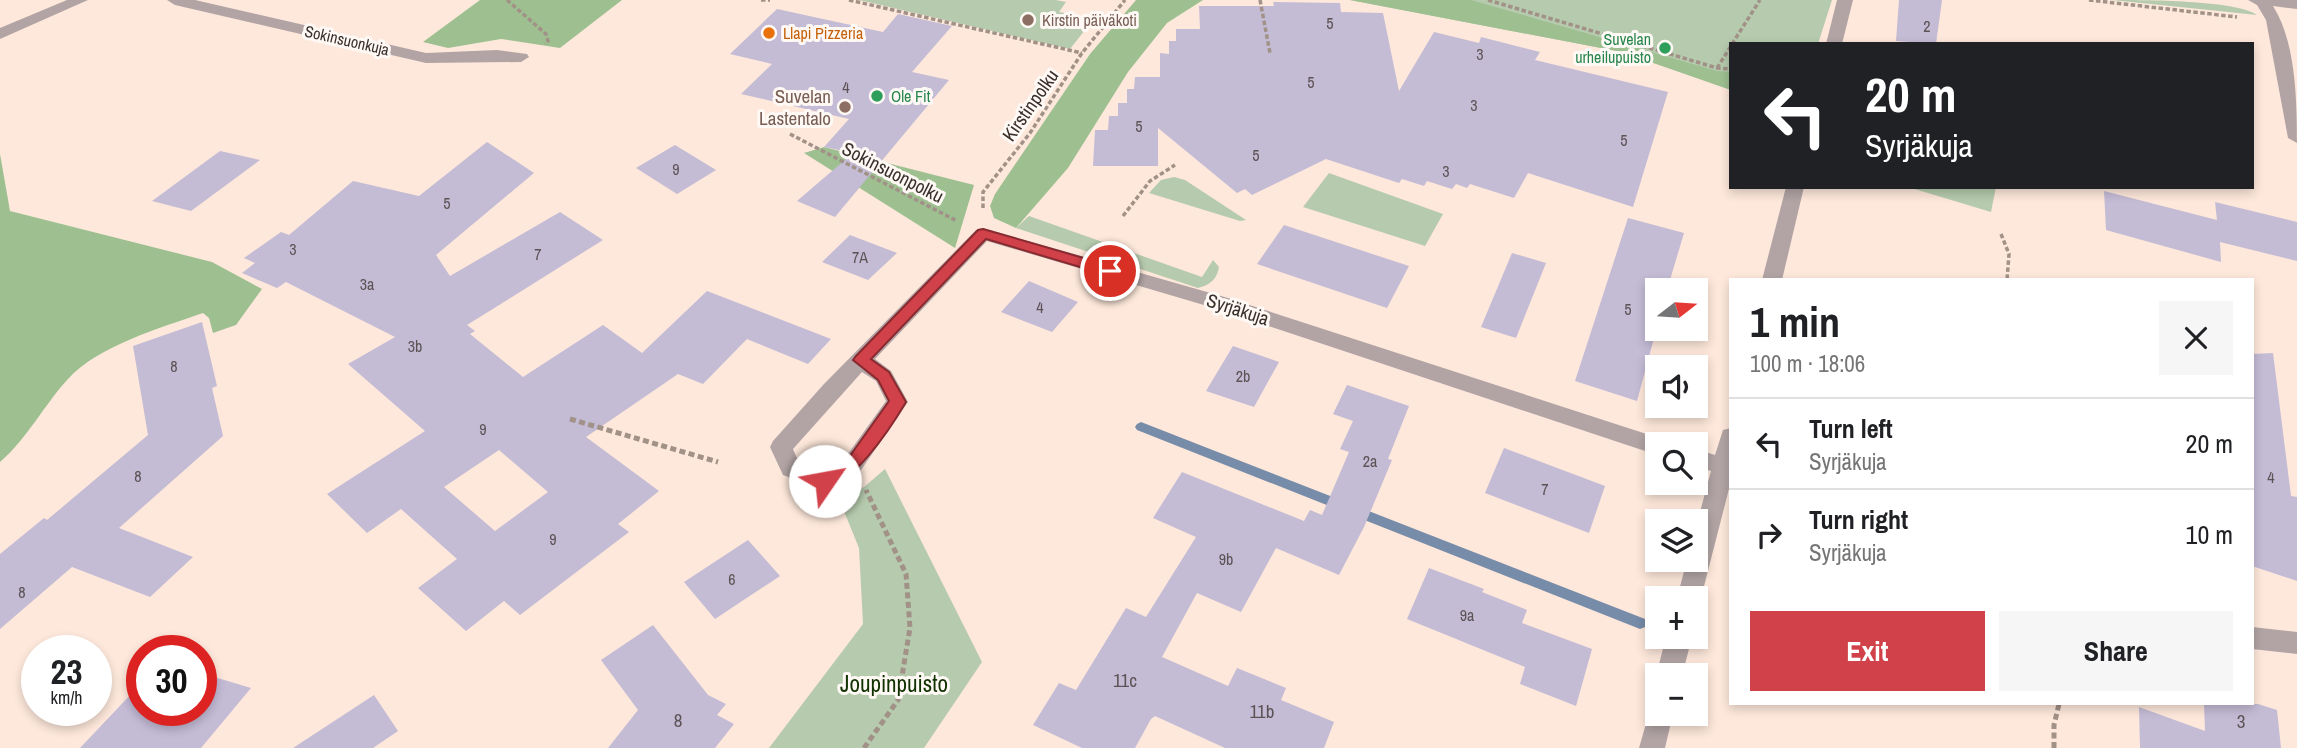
<!DOCTYPE html>
<html lang="en">
<head>
<meta charset="utf-8">
<style>
  body { margin:0; font-family:"Archivo Narrow",sans-serif; background:#f6f6f6; color:#202124; height:100vh; display:flex; flex-direction:column; font-size:26px; white-space:nowrap }
  * { box-sizing:border-box; margin:0 }
  p { font-size:23px; color:#757577 }
  .icon { flex:none; width:38px; height:38px; fill:none; stroke:currentColor; stroke-width:2; stroke-linecap:round; stroke-linejoin:round }
  .map { position:relative; flex:1; overflow:hidden }
  .details { position:absolute; left:1729px; top:278px; width:525px; height:427px; display:flex; flex-direction:column; background:#fff; border-radius:0px; box-shadow:0 4px 10px #0003 }
  .details>* { flex:none }
  .hud { position:absolute; left:1729px; top:42px; width:525px; height:147px; border-radius:0px; box-shadow:0 4px 10px #0003; background:#202124; color:#fff; overflow:hidden }
  .needle { width:46px; rotate:73deg }
  .controls { position:absolute; left:1645px; top:278px; display:grid; gap:14px }
  .controls a { display:grid; place-items:center; width:63px; height:63px; border-radius:0px; background:#fff; box-shadow:0 4px 10px #0003; font-size:35px }
  .speed { position:absolute; left:21px; top:635px; display:flex; gap:14px; font-size:35px; font-weight:700; text-align:center }
  .speed>* { display:grid; place-content:center; width:91px; height:91px; border-radius:50%; background:#fff; box-shadow:0 4px 10px #0003; line-height:1 }
  .speed small { font-size:18px; font-weight:400 }
  .speed .limit { border:10px solid #d22; background:#fff; color:#111 }
  .pin { position:absolute; display:grid; place-items:center; width:60px; height:60px; color:#fff; margin:-30px; border:4px solid #fff; border-radius:50%; box-shadow:0 2px 7px #0007 }
  .me { position:absolute; width:77px; margin:-38px; rotate:57deg; stroke-linejoin:round; filter:drop-shadow(0 0 5px #0008) }
  .turn { display:flex; align-items:center; gap:24px; height:147px; padding:0 21px; font-size:32px }
  .turn .icon { width:91px; height:91px; stroke-width:2.5 }
  .turn b { display:block; font-size:49px; line-height:60px }
  .round { display:grid; place-items:center; flex:none; width:74px; height:74px; border-radius:0px; background:#f6f6f6 }
  .overview { display:flex; align-items:center; justify-content:space-between; height:119px; padding:0 21px }
  h1 { font-size:42px; font-weight:700; line-height:52px }
  .cta { display:flex; gap:14px; margin-top:auto; padding:14px 21px }
  .cta a { flex:1; height:80px; border-radius:0px; background:#d14149; color:#fff; font-size:28px; font-weight:700; line-height:80px; text-align:center }
  .cta a+a { background:#f6f6f6; color:#202124 }
  ul { padding:0; list-style:none }
  li { display:flex; align-items:center; gap:21px; height:91px; padding:0 21px; border-top:2px solid #e0e0e0 }
  li div { flex:1 }
  li b { display:block; font-size:26px }
  li em { font-style:normal }
  .map>svg:first-child { display:block }
  .green { fill:#b6cbae }
  .forest { fill:#9ec091 }
  .lines { fill:none; stroke-linecap:round; stroke-linejoin:round }
  .stream { fill:#778ca9; fill-rule:evenodd }
  .building { fill:#c4bbd5; fill-rule:evenodd }
  .path-far1 { stroke:#a19187; stroke-width:3.5; stroke-dasharray:4.5 2.5; stroke-linecap:butt }
  .path { stroke:#a19187; stroke-width:5; stroke-dasharray:6 3.5; stroke-linecap:butt }
  .minor { fill:#b2a4a4; fill-rule:evenodd }
  .route { fill:#d14149; stroke:#882a2f; stroke-width:2 }
  .education-dot { fill:#8d6e63; stroke:#fff9f6; stroke-width:2.5 }
  .food-dot { fill:#e8710a; stroke:#fff9f6; stroke-width:2.5 }
  .leisure-dot { fill:#2e9e5b; stroke:#fff9f6; stroke-width:2.5 }
  .labels { text-anchor:middle; stroke-width:6; stroke-linejoin:round; paint-order:stroke }
  .far-education-label { font-size:16px; fill:#785e54; stroke:#fff9f6; text-anchor:start }
  .number-label { font-size:16px; fill:#5c5355 }
  .far-food-label { font-size:16px; fill:#c56008; stroke:#fff9f6; text-anchor:start }
  .far-leisure-label { font-size:16px; fill:#27864d; stroke:#fff9f6; text-anchor:end }
  .far-street-label { font-size:16px; fill:#3a302a; stroke:#fff9f6 }
  .education-label { font-size:19px; fill:#785e54; stroke:#fff9f6; text-anchor:end }
  .street-label { font-size:19px; fill:#3a302a; stroke:#fff9f6 }
  .near-number-label { font-size:19px; fill:#5c5355 }
  .near-park-label { font-size:23px; fill:#113201; stroke:#fff9f6 }
</style>
</head>
<body>
<div class="map">
<svg width="2297" height="748" viewBox="0 0 2297 748">
  <rect width="100%" height="100%" fill="#fee8db"/>
  <g class="green">
    <path d="M859,0h197l10,2 -7,10 20,4 -8,11 14,3 -15,19z"/>
    <path d="M1350,0h482l-14,44h-87v46l-109,-38z"/>
    <path d="M2112,0c32,0 124,0 145,15z"/>
    <path d="M1329,173l114,41 -18,32 -122,-39z"/>
    <path d="M1174,177l11,3 61,40 -6,1 -91,-28 12,-13z"/>
    <path d="M1908,187h88l-5,25z"/>
    <path d="M1029,216l173,61 11,-17 6,7c-2,12 -9,18 -21,21l-182,-60z"/>
    <path d="M885,469l97,193 -58,86h-155l94,-124 -4,-76 -20,-49 25,-12z"/>
  </g>
  <g class="forest">
    <path d="M480,0h142l-62,48 -59,-9 -53,9 -25,-6z"/>
    <path d="M1136,0h67l-36,23 -39,49 -60,96 -52,60 -22,-10 -4,-12 5,-12 95,-140z"/>
    <path d="M1350,0h121l246,71 14,1v18l-109,-38z"/>
    <path d="M824,147l150,38 -19,63 -151,-95z"/>
    <path d="M0,154l10,57 202,51 50,27 -26,36 -23,8 -4,-15 -6,-5c-42,15 -104,32 -135,66 -24,26 -41,60 -68,83z"/>
  </g>
  <g class="lines">
    <path class="stream" d="M1141,422l504,197 2,4 -2,4 -5,2 -5,-2 -498,-197 -2,-3 2,-3z"/>
  </g>
  <g class="building">
    <path d="M1899,0h43l-6,44 -40,-3z"/>
    <path d="M1273,2l67,1 1,9 42,1 16,78 35,-59 45,11 2,-6 59,15 -5,8 133,32 -35,115 -105,-34 -14,25 -44,-14 -3,4 -11,-4 -4,5 -25,-8 -3,5 -22,-7 -3,4 -73,-24 -74,36 -7,-6 -8,4 -79,-65v38h-65l2,-36h13l1,-14h9v-13h9v-14h7l1,-12h25v-24l9,1v-13h7v-12h24l-1,-23h75z"/>
    <path d="M777,9l106,23 15,-18 54,12 -40,46 37,8 -114,137 -38,-16 56,-48 -29,-6 25,-28 -108,-25 31,-30 -42,-10z"/>
    <path d="M487,142l47,31 -98,82 14,21 110,-64 43,28 -136,85 8,6 -5,3 53,43 80,-52 39,28 65,-62 124,48 -23,25 -61,-25 -44,45 -25,-10 -92,63 73,54 -41,33 11,8 -109,83 -16,-14 -38,30 -48,-43 39,-29 -56,-50 -34,24 -40,-39 98,-63 -77,-67 47,-27 -109,-55 -9,6 -35,-15 13,-10 -11,-5 37,-26 8,3 64,-54 66,15zM499,450l49,42 -53,39 -51,-44z"/>
    <path d="M675,145l41,25 -39,24 -41,-26z"/>
    <path d="M220,151l40,9 -69,51 -39,-10z"/>
    <path d="M2104,191l113,29 -2,-18 82,20v39l-77,-19 1,20 -115,-32z"/>
    <path d="M1628,218l56,15 -17,57h-10v37l-20,74 -62,-20z"/>
    <path d="M1284,225l125,41 -22,42 -130,-44z"/>
    <path d="M850,235l47,18 -29,27 -46,-18z"/>
    <path d="M1512,253l34,10 -30,75 -35,-11z"/>
    <path d="M1029,281l49,21 -26,30 -51,-20z"/>
    <path d="M202,322l15,64 -5,2 11,48 -104,92 74,29 -43,40 -78,-30 -72,62v-75l44,-36 3,2 101,-85 -15,-89z"/>
    <path d="M1233,346l46,16 -25,45 -48,-16z"/>
    <path d="M2273,353l18,143 6,1v84l-45,-15v-212z"/>
    <path d="M1347,385l62,21 -21,53 4,1 -28,67 -25,48 -63,-27 -35,64 -44,-19 -35,64 66,29 9,-18 49,20 -5,12 53,22 -10,26h-99l-70,-32 -4,3 -16,29h-53l-49,-23 26,-42 17,7 50,-82 20,9 50,-80 -43,-19 29,-46 122,49 6,-11 12,5 27,-63 -9,-3 13,-28 -20,-7z"/>
    <path d="M1504,448l101,38 -16,47 -104,-40z"/>
    <path d="M748,540l32,36 -65,43 -31,-37z"/>
    <path d="M1429,568l55,21 -2,3 45,18 -5,13 70,26 -16,57 -56,-22 5,-17 -118,-48z"/>
    <path d="M653,625l55,70 18,9 -9,11 17,9 -19,24h-107l30,-38 -37,-50z"/>
    <path d="M201,673l50,15 -50,60h-121l53,-56 9,3v15l59,2z"/>
    <path d="M374,695l24,36 -25,17h-80z"/>
    <path d="M2204,704h54l19,6 4,38h-141l-1,-41 66,24z"/>
  </g>
  <g class="lines">
    <g class="path-far1">
      <path d="M507,0l39,34 2,7 -3,3"/>
      <path d="M761,0h9"/>
      <path d="M849,0l233,53"/>
      <path d="M1260,0l10,53"/>
      <path d="M1488,0l229,68 14,1"/>
      <path d="M2089,0l148,17"/>
      <path d="M1732,44l28,-44"/>
      <path d="M1717,68l14,-22"/>
      <path d="M790,134l167,87"/>
      <path d="M983,208v-16l47,-59 52,-80 43,-53"/>
      <path d="M1123,216l27,-35 25,-16"/>
      <path d="M2001,234l8,20 -2,26"/>
    </g>
    <g class="path">
      <path d="M570,419l148,43"/>
      <path d="M864,748l34,-48 12,-72 -4,-54 -40,-84"/>
      <path d="M2054,748v-23l5,-21"/>
    </g>
    <g class="minor">
      <path d="M67,0h21l-88,39v-11z"/>
      <path d="M167,0h28l231,53 71,-3 30,4 2,3 -8,5 -95,1 -251,-58z"/>
      <path d="M1837,0h16l-11,44h-16z"/>
      <path d="M2248,0h49v9l-24,-3c23,36 24,95 24,137l-9,-5 -22,-118 -9,-15z"/>
      <path d="M1786,187h18l-22,93h-20z"/>
      <path d="M983,228l245,70 437,142 2,4h-10v11l-443,-147 -227,-67 -112,118 16,12 17,31 -47,68 -36,20 -42,-15 -13,-28 3,-6 51,-57 152,-154zM862,372l14,9 10,20 -41,57 -22,13 -24,-8 -6,-14z"/>
      <path d="M1731,428v53l-30,117 -5,8v-8h-19l10,-38h9v-33l15,-56 -15,-4v-18l19,6 8,-25z"/>
      <path d="M2252,627l45,5v22l-45,-5z"/>
      <path d="M1666,637h26l-10,39h-25v2l-1,-2z"/>
      <path d="M1657,703v11h16l-8,34h-26l12,-42z"/>
    </g>
  </g>
  <path class="route" d="M983,229l132,38 3,4 -8,5 -124,-37 -115,120 18,13 17,30c-13,22 -58,93 -87,84l-3,-5 3,-5 28,-16 42,-59 -11,-21 -25,-20 3,-4 122,-126z"/>
  <g class="education-dot">
    <circle cx="1028" cy="20" r="7"/>
    <circle cx="845" cy="107" r="7"/>
  </g>
  <circle class="food-dot" cx="769" cy="33" r="7"/>
  <g class="leisure-dot">
    <circle cx="1665" cy="48" r="7"/>
    <circle cx="877" cy="96" r="7"/>
  </g>
  <g class="labels">
    <g class="far-education-label">
      <text x="1042" y="26">Kirstin päiväkoti</text>
    </g>
    <g class="number-label">
      <text x="1330" y="29">5</text>
      <text x="1927" y="32">2</text>
      <text x="1480" y="60">3</text>
      <text x="1311" y="88">5</text>
      <text x="846" y="93">4</text>
      <text x="1474" y="111">3</text>
      <text x="1139" y="132">5</text>
      <text x="1624" y="146">5</text>
      <text x="1256" y="161">5</text>
      <text x="676" y="175">9</text>
      <text x="1446" y="177">3</text>
      <text x="447" y="209">5</text>
      <text x="293" y="255">3</text>
      <text x="538" y="260">7</text>
      <text x="860" y="263">7A</text>
      <text x="367" y="290">3a</text>
      <text x="1040" y="313">4</text>
      <text x="1628" y="315">5</text>
      <text x="415" y="352">3b</text>
      <text x="174" y="372">8</text>
      <text x="1243" y="382">2b</text>
      <text x="483" y="435">9</text>
      <text x="1370" y="467">2a</text>
      <text x="138" y="482">8</text>
      <text x="2271" y="483">4</text>
      <text x="1545" y="495">7</text>
      <text x="553" y="545">9</text>
      <text x="1226" y="565">9b</text>
      <text x="732" y="585">6</text>
      <text x="22" y="598">8</text>
      <text x="1467" y="621">9a</text>
    </g>
    <g class="far-food-label">
      <text x="783" y="39">Llapi Pizzeria</text>
    </g>
    <g class="far-leisure-label">
      <text x="1651" y="45">Suvelan<tspan x="1651" dy="18">urheilupuisto</tspan></text>
      <text x="891" y="102" text-anchor="start">Ole Fit</text>
    </g>
    <g class="far-street-label">
      <text transform="translate(347 40) rotate(13)" y="6">Sokinsuonkuja</text>
    </g>
    <g class="education-label">
      <text x="831" y="103">Suvelan<tspan x="831" dy="22">Lastentalo</tspan></text>
    </g>
    <g class="street-label">
      <text transform="translate(1030 105) rotate(-55)" y="7">Kirstinpolku</text>
      <text transform="translate(893 172) rotate(27)" y="7">Sokinsuonpolku</text>
      <text transform="translate(1238 309) rotate(18)" y="7">Syrjäkuja</text>
    </g>
    <g class="near-number-label">
      <text x="1125" y="687">11c</text>
      <text x="1262" y="718">11b</text>
      <text x="678" y="727">8</text>
      <text x="2241" y="728">3</text>
    </g>
    <g class="near-park-label">
      <text x="894" y="692">Joupinpuisto</text>
    </g>
  </g>
</svg>
<div class="controls">
<a><svg class="needle" viewBox="-14 -14 28 28"><path d="M0-13l5 13h-10z" fill="#e53935"/><path d="M0 13l5-13h-10z" fill="#757577"/></svg></a>
<a><svg class="icon" aria-label="sound" viewBox="0 0 24 24"><path d="M4 9h4l5-4v14l-5-4H4zM17 9q2 3 0 6"/></svg></a>
<a><svg class="icon" aria-label="search" viewBox="0 0 24 24"><circle cx="10" cy="10" r="6"/><path d="M15 15l6 6"/></svg></a>
<a><svg class="icon" aria-label="layers" viewBox="0 0 24 24"><path d="M12 4l9 5-9 5-9-5zM3 14l9 5 9-5"/></svg></a>
<a>+</a>
<a>−</a>
</div>
<div class="speed"><div>23<small>km/h</small></div><div class="limit">30</div></div>
<div class="pin" style="left:1110px;top:271px;background:#d93025"><svg class="icon" aria-label="arrive" viewBox="0 0 24 24"><path d="M6 21V4h12l-3 4 3 4H6"/></svg></div>
<svg class="me" style="left:825px;top:481px" viewBox="-20 -20 40 40"><circle r="19" fill="#fff"/><path d="M0-13L10 11 0 6-10 11z" fill="#d14149"/></svg>
<div class="hud">
<div class="turn"><svg class="icon" aria-label="left" viewBox="0 0 24 24"><path d="M17 20v-9H6M10 6l-5 5 5 5"/></svg><div><b>20 m</b>Syrjäkuja</div></div>
</div>
<section class="details">
<div class="overview"><div><h1>1 min</h1><p>100 m · 18:06</p></div><a class="round"><svg class="icon" aria-label="close" viewBox="0 0 24 24"><path d="M6 6l12 12M18 6L6 18"/></svg></a></div>
<ul>
<li><svg class="icon" aria-label="left" viewBox="0 0 24 24"><path d="M17 20v-9H6M10 6l-5 5 5 5"/></svg><div><b>Turn left</b><p>Syrjäkuja</p></div><em>20 m</em></li>
<li><svg class="icon" aria-label="right" viewBox="0 0 24 24"><path d="M7 20v-9h11M14 6l5 5-5 5"/></svg><div><b>Turn right</b><p>Syrjäkuja</p></div><em>10 m</em></li>
</ul>
<div class="cta"><a>Exit</a><a>Share</a></div>
</section>
</div>
</body>
</html>
